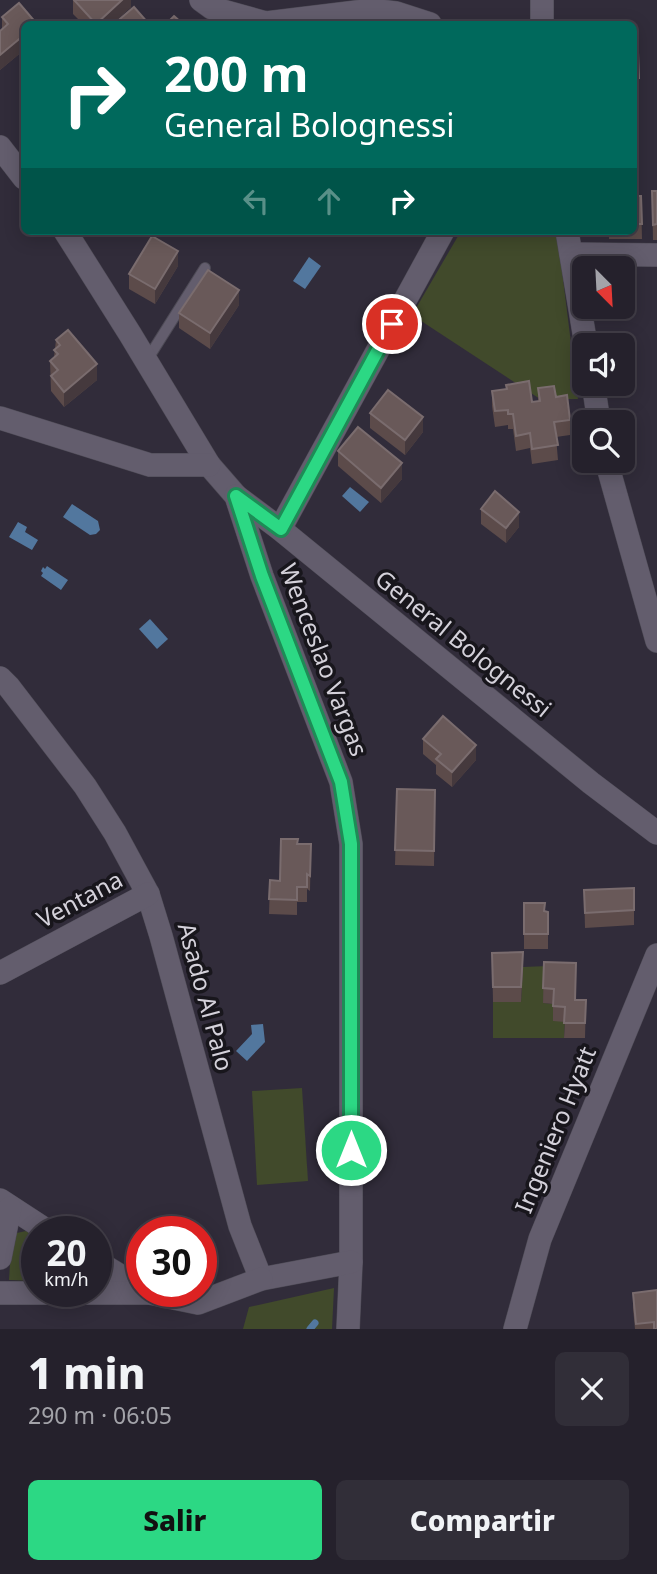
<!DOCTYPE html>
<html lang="es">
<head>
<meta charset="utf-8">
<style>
  body { margin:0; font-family:"Noto Sans",sans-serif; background:#312e38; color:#f1f3f6; height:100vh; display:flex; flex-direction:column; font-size:26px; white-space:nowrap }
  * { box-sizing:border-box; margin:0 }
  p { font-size:23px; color:#a3a3a9 }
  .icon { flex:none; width:38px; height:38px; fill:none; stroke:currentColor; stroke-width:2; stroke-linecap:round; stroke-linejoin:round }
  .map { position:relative; height:1329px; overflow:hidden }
  .drawer { display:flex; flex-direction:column; background:#25212c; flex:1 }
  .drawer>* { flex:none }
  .guide { position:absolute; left:21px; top:21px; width:616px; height:214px; border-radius:10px; box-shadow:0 4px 18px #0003,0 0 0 2px #423e48; background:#00695c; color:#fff; overflow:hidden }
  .needle { width:46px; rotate:156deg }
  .controls { position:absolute; left:572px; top:256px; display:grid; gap:14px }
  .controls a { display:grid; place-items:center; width:63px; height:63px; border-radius:10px; background:#25212c; box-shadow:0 4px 18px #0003,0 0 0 2px #423e48; font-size:35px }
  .speed { position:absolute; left:21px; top:1216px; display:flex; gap:14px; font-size:35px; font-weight:700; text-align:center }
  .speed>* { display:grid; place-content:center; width:91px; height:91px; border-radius:50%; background:#25212c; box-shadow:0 4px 18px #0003,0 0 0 2px #423e48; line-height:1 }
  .speed small { font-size:18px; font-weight:400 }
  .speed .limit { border:10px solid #d22; background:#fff; color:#111 }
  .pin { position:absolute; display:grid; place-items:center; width:60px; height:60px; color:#fff; margin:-30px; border:4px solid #fff; border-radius:50%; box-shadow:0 2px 7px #0007 }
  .me { position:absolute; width:77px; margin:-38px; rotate:0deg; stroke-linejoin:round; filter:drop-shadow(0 0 5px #0008) }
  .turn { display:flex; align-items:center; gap:24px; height:147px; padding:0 28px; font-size:32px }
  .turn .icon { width:91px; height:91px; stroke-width:2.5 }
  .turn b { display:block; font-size:49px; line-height:60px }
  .lanes { display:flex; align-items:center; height:66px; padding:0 28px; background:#0003; justify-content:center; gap:35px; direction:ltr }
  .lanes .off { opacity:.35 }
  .round { display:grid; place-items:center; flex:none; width:74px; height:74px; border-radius:10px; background:#312e38 }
  .overview { display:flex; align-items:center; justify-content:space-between; height:119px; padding:0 28px }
  h1 { font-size:42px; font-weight:800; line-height:52px }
  .cta { display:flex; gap:14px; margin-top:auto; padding:14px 28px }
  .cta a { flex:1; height:80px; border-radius:10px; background:#2cd884; color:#111; font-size:28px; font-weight:800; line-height:80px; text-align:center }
  .cta a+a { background:#312e38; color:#f1f3f6 }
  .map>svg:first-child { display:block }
  .green { fill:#414a2b }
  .water { fill:#52779e }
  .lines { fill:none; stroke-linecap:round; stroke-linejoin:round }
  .stream { stroke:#52779e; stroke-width:7 }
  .service-casing { stroke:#4d4a55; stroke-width:12 }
  .minor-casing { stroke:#4d4a55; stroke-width:24 }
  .service { stroke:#635d6d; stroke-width:10 }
  .minor { stroke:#635d6d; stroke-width:23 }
  .wall { fill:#5c4b4a }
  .shaded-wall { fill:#45393d }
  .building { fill:#695959; stroke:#7a6c6e; stroke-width:2 }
  .route-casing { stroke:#1d8c56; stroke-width:18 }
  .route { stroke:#2cd884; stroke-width:12 }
  .labels { text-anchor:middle; stroke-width:7; stroke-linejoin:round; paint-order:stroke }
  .street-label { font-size:24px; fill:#d4d1da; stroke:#18161c }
</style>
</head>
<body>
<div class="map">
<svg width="657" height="1329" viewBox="0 0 657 1329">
  <rect width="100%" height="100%" fill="#312c3a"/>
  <g class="green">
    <path d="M461,231h96l21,168h-38l-128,-84z"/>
    <path d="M548,966l-5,37 11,1 11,18 -1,16h-71v-36h28l2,-35z"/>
    <path d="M302,1088l6,93 -51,4 -5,-94z"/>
    <path d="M26,1231l11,7v43l-28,-1 3,-46z"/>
    <path d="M334,1288l-2,41h-89l6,-22z"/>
  </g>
  <g class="water">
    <path d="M309,257l12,9 -16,23 -12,-8z"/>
    <path d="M350,487l19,15 -9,10 -18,-16z"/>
    <path d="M72,504l26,17 2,9 -4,4 -6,1 -27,-18z"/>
    <path d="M18,522l9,5 -2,5 13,8 -6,10 -23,-13z"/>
    <path d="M47,566l21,14 -7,10 -20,-14 2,-3 -2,-2 2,-4 2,2z"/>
    <path d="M150,619l18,20 -11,10 -18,-20z"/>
    <path d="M263,1024l2,18 -18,19 -11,-10 16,-17 -1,-9z"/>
  </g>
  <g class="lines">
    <path class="stream" d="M310,1329l5,-6"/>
    <defs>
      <path id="service" d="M147,360l58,-92"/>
      <g id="minor">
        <path d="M201,0l11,8 54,15 106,-13 24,3 34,11"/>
        <path d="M542,24v-24"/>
        <path d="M0,147l24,31"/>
        <path d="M65,231l65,103 79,131 27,31 26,80 79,206 10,62v418l-3,67"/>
        <path d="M567,231l19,114"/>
        <path d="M571,254l86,1"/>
        <path d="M593,383l6,39"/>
        <path d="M0,418l150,47h59"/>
        <path d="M606,460l51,181"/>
        <path d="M236,496l44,33 311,254 66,50"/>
        <path d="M280,529l163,-298"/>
        <path d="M0,678l9,9 76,99 30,47 33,61 13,42 79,290 21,53 90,-17"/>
        <path d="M0,973l148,-79"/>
        <path d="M0,1200l49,32"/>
        <path d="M0,1258l10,-50"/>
        <path d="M96,1261l46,28"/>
        <path d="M145,1292l53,11 63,-24"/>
        <path d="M0,1293h148"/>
        <path d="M515,1329l25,-90 117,-284"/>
      </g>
    </defs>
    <use href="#service" class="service-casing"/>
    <use href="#minor" class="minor-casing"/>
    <use href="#service" class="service"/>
    <use href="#minor" class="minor"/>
  </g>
  <g class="wall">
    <path d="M73,0h58v7l-19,17h-29l-10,-10z"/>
    <path d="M19,3l5,47 -24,20v-39l2,-2v-12z"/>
    <path d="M634,53l5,25v15h-5z"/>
    <path d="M652,191h5v49h-4z"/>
    <path d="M634,196h7l1,43h-33v-8h25z"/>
    <path d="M178,266l-23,38 -26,-15v-15z"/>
    <path d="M239,305l-29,44 -31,-21v-15z"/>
    <path d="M56,340l41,40 -33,27 -13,-16 -1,-30 4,-4z"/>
    <path d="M506,385l26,17 6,-1v-13l18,9 14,23v15l-14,2 2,23 -26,4 -2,-16 -14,3 -3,-22h-5v-4l-13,2 -3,-21v-15l14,-2z"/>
    <path d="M370,413l53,19 -18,23 -35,-27z"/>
    <path d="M338,451l64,28 -21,24 -43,-37z"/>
    <path d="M481,509l38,18 -13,16 -25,-19z"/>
    <path d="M423,739l53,21 -24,27 -16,-13v-9l-13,-11z"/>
    <path d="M397,789l38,16 -1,61 -39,-1z"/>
    <path d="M297,844h14l-1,47 -3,-2v13h-10v13l-28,-1 1,-34 10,1z"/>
    <path d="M584,890l50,20v15l-49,3z"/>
    <path d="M524,903l20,8 4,1v37h-24z"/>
    <path d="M492,953l31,14 -2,35h-28z"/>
    <path d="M544,962l31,38h11l-1,38h-21l1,-16 -12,-1v-17l-10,-1z"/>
    <path d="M657,1290v39h-22l-2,-21v-15z"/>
  </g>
  <g class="shaded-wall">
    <path d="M122,0h9v7l-19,17h-16z"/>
    <path d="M24,35v15l-24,20v-15z"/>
    <path d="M178,251v15l-23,38v-15z"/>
    <path d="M239,290v15l-29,44v-16z"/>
    <path d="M97,364v16l-33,27v-15z"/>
    <path d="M423,417v15l-18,23v-15z"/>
    <path d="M402,463v16l-21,24v-15z"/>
    <path d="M519,512v15l-13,16v-15z"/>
    <path d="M476,745v15l-24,27v-15z"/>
  </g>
  <g class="building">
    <path d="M74,0h48l-26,24z"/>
    <path d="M19,3l18,21h-13v11l-24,20v-24l8,-7 -6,-7z"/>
    <path d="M134,7l14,16 -2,1h-32z"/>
    <path d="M174,16l9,8h-17z"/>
    <path d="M638,52l1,26h-5v-25z"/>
    <path d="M652,191h5v33l-4,1z"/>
    <path d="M634,196h7l1,28h-8z"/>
    <path d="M152,236l26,15 -23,38 -26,-15z"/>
    <path d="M208,270l31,20 -29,43 -31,-20z"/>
    <path d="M68,330l29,34 -33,28 -13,-16 7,-6 -8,-9 8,-7 -4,-4 6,-5 -4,-5z"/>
    <path d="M529,381l3,21 8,-1 -2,-13 16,-2 2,11 11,-2 3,25 -16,2 4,23 -26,4 -2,-16 -14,3 -3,-22h-5v-4l-13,1 -3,-20 15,-2 -1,-4z"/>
    <path d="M388,390l35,27 -18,23 -35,-27z"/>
    <path d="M358,427l44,36 -21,25 -43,-37z"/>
    <path d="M495,491l24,21 -13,16 -25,-19z"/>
    <path d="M443,716l33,29 -24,27 -16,-13 5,-5 -18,-15z"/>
    <path d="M397,789l38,1 -1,61 -39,-1z"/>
    <path d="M281,839h17l-1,5h14l-1,32 -3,-2v13h-10v13l-28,-1 1,-19 10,1z"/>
    <path d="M634,888v22l-49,3 -1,-23z"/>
    <path d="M524,903h21l-1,8 4,1v22h-24z"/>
    <path d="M523,952l-2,35h-28l-1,-34z"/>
    <path d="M544,962l32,1 -1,37h11l-1,23h-21l1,-16 -12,-1 1,-17 -11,-1z"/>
    <path d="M657,1290v39h-3v-7l-18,2 -3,-31z"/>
  </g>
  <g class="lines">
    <defs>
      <path id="route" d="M351,1150v-306l-10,-62 -79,-206 -26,-80 45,33 111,-205"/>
    </defs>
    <use href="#route" class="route-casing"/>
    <use href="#route" class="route"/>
  </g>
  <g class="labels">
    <g class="street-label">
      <text transform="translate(463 644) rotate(39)" y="8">General Bolognessi</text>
      <text transform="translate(323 660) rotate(69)" y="8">Wenceslao Vargas</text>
      <text transform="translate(80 900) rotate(-28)" y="8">Ventana</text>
      <text transform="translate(205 997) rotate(75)" y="8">Asado Al Palo</text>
      <text transform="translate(556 1130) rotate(-68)" y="8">Ingeniero Hyatt</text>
    </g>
  </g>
</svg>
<div class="controls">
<a><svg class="needle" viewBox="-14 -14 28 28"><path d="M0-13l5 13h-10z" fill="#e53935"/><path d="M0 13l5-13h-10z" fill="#a3a3a9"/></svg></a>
<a><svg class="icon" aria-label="sound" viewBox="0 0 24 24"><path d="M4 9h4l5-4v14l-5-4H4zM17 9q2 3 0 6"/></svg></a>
<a><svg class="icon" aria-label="search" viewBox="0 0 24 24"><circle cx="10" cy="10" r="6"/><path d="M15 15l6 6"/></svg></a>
</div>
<div class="speed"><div>20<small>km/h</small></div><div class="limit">30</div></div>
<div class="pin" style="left:392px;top:324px;background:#d93025"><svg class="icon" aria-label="arrive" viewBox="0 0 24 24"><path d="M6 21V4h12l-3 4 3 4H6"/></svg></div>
<svg class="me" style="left:351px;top:1150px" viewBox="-20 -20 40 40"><circle r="17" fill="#2cd884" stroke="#fff" stroke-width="3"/><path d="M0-11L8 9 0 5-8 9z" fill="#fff"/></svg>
<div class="guide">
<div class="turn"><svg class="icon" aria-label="right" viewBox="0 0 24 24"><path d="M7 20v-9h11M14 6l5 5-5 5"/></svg><div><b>200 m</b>General Bolognessi</div></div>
<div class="lanes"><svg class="icon off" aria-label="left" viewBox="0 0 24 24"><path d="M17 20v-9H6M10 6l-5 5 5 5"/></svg><svg class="icon off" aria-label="ahead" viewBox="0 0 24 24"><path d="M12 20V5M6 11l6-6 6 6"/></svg><svg class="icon" aria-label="right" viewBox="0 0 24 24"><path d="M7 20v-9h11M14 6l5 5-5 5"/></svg></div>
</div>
</div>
<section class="drawer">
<div class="overview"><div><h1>1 min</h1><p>290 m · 06:05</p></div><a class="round"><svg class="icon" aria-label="close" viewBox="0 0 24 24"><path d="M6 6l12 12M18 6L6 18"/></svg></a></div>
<div class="cta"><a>Salir</a><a>Compartir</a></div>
</section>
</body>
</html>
